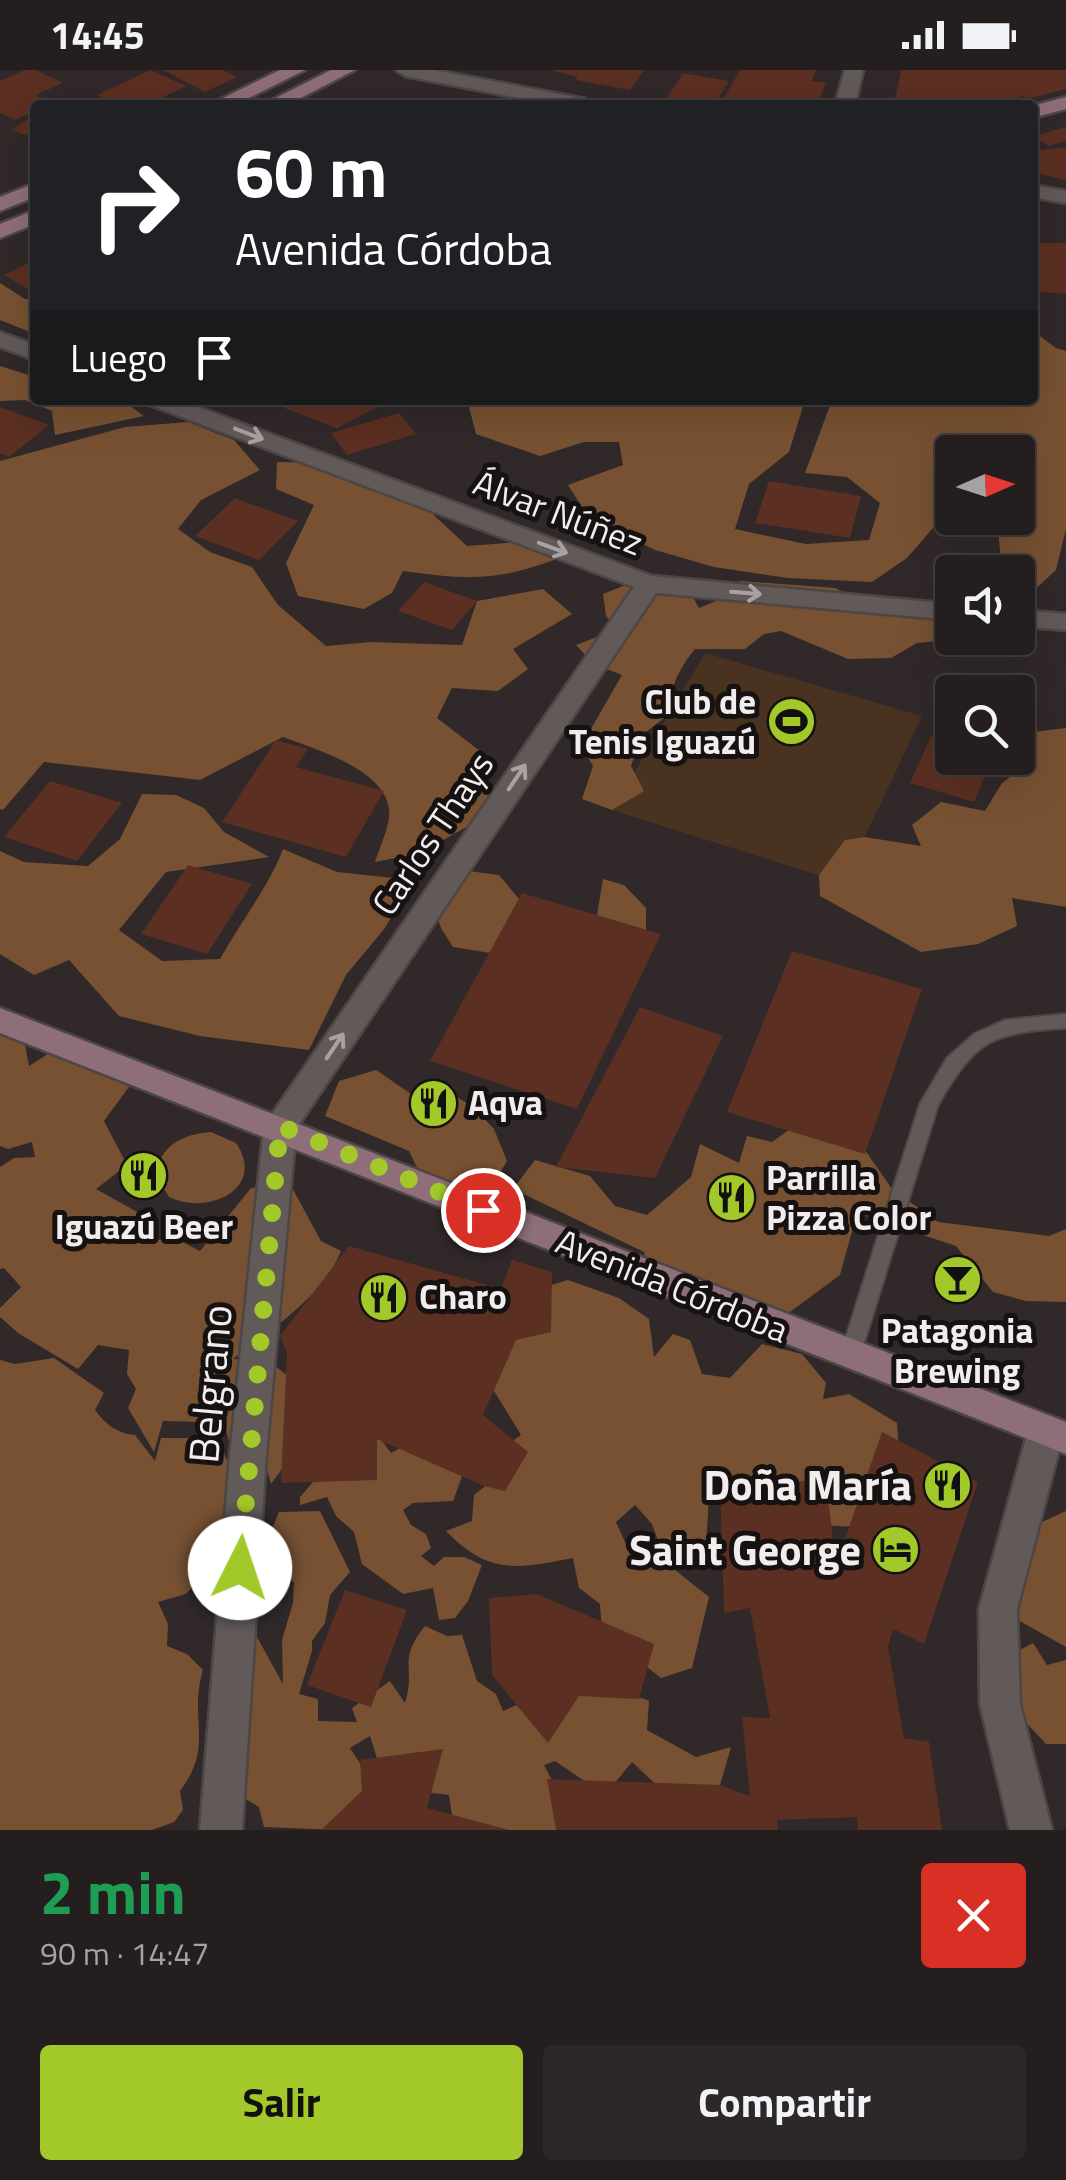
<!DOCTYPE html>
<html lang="es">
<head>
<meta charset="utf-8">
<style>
  body { margin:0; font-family:"Titillium Web",sans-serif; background:#2c2728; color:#f1f3f6; height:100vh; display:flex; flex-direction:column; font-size:38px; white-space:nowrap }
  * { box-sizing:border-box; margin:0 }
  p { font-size:32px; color:#a3a2a4 }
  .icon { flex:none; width:55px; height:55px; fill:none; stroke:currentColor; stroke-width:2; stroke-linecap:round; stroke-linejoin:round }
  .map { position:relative; height:1760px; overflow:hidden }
  .details { display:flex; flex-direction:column; background:#241e1f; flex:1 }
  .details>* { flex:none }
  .hud { position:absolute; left:30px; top:30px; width:1008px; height:305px; border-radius:10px; box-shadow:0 10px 40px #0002,0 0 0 2px #413c3d; background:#202124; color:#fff; overflow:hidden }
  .needle { width:65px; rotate:87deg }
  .fabs { position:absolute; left:935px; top:365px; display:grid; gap:20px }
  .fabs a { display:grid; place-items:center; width:100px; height:100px; border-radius:10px; background:#241e1f; box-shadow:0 10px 40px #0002,0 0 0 2px #413c3d; font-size:50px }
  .pin { position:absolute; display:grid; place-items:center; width:85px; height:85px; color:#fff; margin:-42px; border:5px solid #fff; border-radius:50%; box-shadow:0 2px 10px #0007 }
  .me { position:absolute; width:110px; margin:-55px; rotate:4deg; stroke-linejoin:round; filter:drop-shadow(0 0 8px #0008) }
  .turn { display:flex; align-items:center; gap:35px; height:210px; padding:0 40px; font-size:45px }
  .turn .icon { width:130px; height:130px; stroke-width:2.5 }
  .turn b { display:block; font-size:70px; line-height:85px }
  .then { display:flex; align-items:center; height:95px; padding:0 40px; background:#0003; gap:20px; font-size:38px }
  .round { display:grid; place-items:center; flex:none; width:105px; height:105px; border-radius:10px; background:#2c2728 }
  .summary { display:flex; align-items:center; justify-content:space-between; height:170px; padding:0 40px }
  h1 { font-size:60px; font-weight:700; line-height:75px; color:#1e9e55 }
  .cta { display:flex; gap:20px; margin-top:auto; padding:20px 40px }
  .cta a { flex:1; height:115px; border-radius:10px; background:#a2c929; color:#111; font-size:40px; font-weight:700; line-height:115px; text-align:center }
  .cta a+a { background:#2c2728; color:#f1f3f6 }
  .status { display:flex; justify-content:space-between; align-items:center; height:70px; padding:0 50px; background:#241e1f; direction:ltr }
  .status svg { height:28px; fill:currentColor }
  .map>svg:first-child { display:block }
  .green { fill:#4a3220 }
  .forest { fill:#775132 }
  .building { fill:#5b2f21 }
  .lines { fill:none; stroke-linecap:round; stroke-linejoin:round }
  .lane-casing { stroke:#4c4646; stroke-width:4 }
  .street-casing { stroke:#4c4646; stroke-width:5 }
  .secondary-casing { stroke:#4c4646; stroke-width:5 }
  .lane { fill:#625959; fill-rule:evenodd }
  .street { fill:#625959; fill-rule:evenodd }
  .secondary { fill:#8e6e78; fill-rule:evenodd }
  .oneway { stroke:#aaa2a2 }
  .route { stroke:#a2c929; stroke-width:18; stroke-dasharray:0 32.4 }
  .labels { text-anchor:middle; stroke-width:10; stroke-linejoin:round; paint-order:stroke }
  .street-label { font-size:35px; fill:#f2ecec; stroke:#161212 }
  .poi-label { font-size:35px; font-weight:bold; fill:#f2ecec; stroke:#161212; text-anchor:start }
  .near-street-label { font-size:42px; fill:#f2ecec; stroke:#161212 }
  .near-poi-label { font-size:42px; font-weight:bold; fill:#f2ecec; stroke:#161212; text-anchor:end }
</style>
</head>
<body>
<div class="status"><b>14:45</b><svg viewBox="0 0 49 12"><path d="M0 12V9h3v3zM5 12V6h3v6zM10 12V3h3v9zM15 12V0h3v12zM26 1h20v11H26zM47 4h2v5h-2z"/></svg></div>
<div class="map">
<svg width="1066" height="1760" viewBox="0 0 1066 1760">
  <rect width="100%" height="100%" fill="#302829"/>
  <path class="green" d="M705,583l217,63 -79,167 -231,-73z"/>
  <g class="forest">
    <path d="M0,213l25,16h10v35l-35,-14z"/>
    <path d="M1033,261l23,17 10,3v178l-10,41 -26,24 -12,-5v-17h-16l-5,-54h21v-66h-66v54l-45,52 -35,24 -84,-4 -74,-11 -59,-17 -66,-32 -21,-33 55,-20 -4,-23h-35l-44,14 -64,-22 -7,-27 31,-7h305l-16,52 -40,32 -14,45 71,15 63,-4 11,-37 -33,-26 -42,-4 27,-73h200z"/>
    <path d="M0,296l35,11v23h87l22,16 -89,19 -3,-24 -27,-11 -25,1z"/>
    <path d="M188,352l46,18 26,30 -59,30 -23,29 32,23 42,15 26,38 48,41 46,-4 90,3 15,-44 66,-12 29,25 -59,35 15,20 -30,22 -46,-3 -15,30 43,33 13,61 -73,41 -45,9c5,-16 16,-38 14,-53 -5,-40 -74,-60 -106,-72l-83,43 -156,-18 -41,48 -3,-1v-348l125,-34z"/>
    <path d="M277,392l49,1 86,32 55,51 67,-5 35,13c-67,27 -95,27 -166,17l-11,22 -28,16 -66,-13 -12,-33 28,-58 -38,-16z"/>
    <path d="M638,510l50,8 11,20 15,-6 26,-21 95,7 33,16 75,14 9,8v12h15l10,7 -26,-5 -34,3 -26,15 -43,1 -67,-28 -17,3 -19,15h-50c-17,21 -25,39 -27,66l-26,20 -11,31 13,25 -32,19 -30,-11 11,-33 -12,-20 41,-71 -28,-11 -18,-19 42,-16 -12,-13 -3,-22z"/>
    <path d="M1066,658v179l-54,-9 5,28 -39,18 -57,8 -101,-56 -1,-21 26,-35 20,-3 56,9 -9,-21 29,-23 44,9 17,-28 21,-15 -12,-10h7v-24z"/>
    <path d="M142,724l34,1 28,13 20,24 45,25 -103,15 -47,58 43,31 58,-2c20,-36 49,-73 63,-110l54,23 75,8 -27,48 -39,47 -37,75 -109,-14 -81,-20 -50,-56 -35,15 -34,-21v-103l24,11 64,4 32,-27z"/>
    <path d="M454,799l45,6 20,24 -29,54 -37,-6 -12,-19 -14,-39z"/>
    <path d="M603,809l21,6 22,23v22l-18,-1 -31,-14z"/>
    <path d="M0,948l21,6 8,42 39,-25 74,28 -38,52 23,44 -31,24 52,29 1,25 22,-7 29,15 51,-63 38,-6 32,59 20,10c-18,46 -70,78 -108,108l37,3 23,18v74l-22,30 -5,-18 1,-25 -19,14 -19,-14 -6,-23 -16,-10 -8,14 -36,-1 -9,31 -26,-44 8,-19 -9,-15 2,-24 -31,-5 -20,24 -60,-36 -18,-16v-9l21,-21 -17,-19 -4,1v-102l14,-9 21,-1 -3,-15 -24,7 -8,-3z"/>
    <path d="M376,1000l35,24 40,-1 23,15 20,21 13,32 -23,39 -61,-20 -14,-29 -84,-35 14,-35z"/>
    <path d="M815,1041l43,29 34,49 46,33 111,14 17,-7v73l-40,-1 -33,-9 -37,-46 -99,-33 -17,62 -69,51 -119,-46 -8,-28 -131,-63 22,-29 55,16 25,30 32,9 44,-38 9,-33 39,19 8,-27 25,6z"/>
    <path d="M211,1062l25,11c31,46 -28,73 -67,54l-12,-20c0,-31 26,-43 54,-45z"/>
    <path d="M568,1210l51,18 30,21 5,38 19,-23 17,6 12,34 28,4 32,-34 40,10 24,29 -3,16 26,-5 48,29 2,33 -23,72 -56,-3 -36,-32 -75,2 -3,51 -19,11 -28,-14 -7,-19 -17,-19 -19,17 18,40 36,4 39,31 -17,71 -31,10 -59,-46 -2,-28 -21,-16 -6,-30c-55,11 -85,17 -127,-27l26,-10 2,-26 19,-15 3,-27 25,-18 -35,-57 55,-90z"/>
    <path d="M54,1288l50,35 -9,17c10,14 23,24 40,25l20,26 6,-23h34l5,14 23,-1 11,27 -4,34 -19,31 -3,26 -22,25 -28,8 10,22 -1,22 20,8 16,16c-15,49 12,75 -23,121l3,19 -9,12 -22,8h-152v-470l15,4z"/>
    <path d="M374,1360l17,23 22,-12 51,30 -11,30 -40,2 -10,7 8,15 15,9 5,14 -10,8 13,10 10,-9h20l18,8 -14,36 -13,17 -16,2 -6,-32 -30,6 -41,-30 -8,-32 -18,-16 -9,-19 -27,8v-8l19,-22z"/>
    <path d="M320,1441l30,61 -20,23 -5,28 -13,18v10l-13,43 19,5v22l39,1 -5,-14 38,-27 15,22c11,-34 -8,-43 20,-77l22,10 15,-1 15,46 19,13 7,17 68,-29 50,8 28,11 -2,29 49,27 35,-10 -11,38 -55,8 -33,-31 -27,33 -50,-34 -11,4 27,52 -13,13h-93l-11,-2 -5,-33 -25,-3 -43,-21 -11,-35 -20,12 25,38 -35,44 -76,-3 -5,-20 -48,-29 -4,-61 10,-47 40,-33 26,47 -1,-44 11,-37 1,-21 -35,-22 20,-48z"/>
    <path d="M1066,1441v136l-50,-28 -5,-103 29,7z"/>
    <path d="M1033,1573l14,22 19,-5v84h-20l-31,-33 -1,-58z"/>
  </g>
  <g class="building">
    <path d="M25,0h11l27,13 -27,12 19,10h-20v6l-20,9 -15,-7v-32z"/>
    <path d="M150,0l36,16 -39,19h-30l-20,-10z"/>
    <path d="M163,0h59l15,7 -32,15z"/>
    <path d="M551,0h93l-14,20 -55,-10 3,-3z"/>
    <path d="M740,0h76l-4,11 14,2 -9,22h-97z"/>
    <path d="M901,0h165v19l-39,10 -4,-3 -40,9h-89z"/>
    <path d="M683,3l46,8 -15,24 -48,-6z"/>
    <path d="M35,45v23l-24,-8z"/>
    <path d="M1066,57v14l-18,5 -14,-10z"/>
    <path d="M1066,78v32l-34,-8v-22z"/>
    <path d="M1032,173h34v51l-34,-3z"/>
    <path d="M35,190v33l-31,-18z"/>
    <path d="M263,330h128l-54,28z"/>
    <path d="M0,337l49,18 -40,32 -9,-4z"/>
    <path d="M399,343l17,21 -69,21 -16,-22z"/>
    <path d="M769,411l92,15 -11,42 -95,-15z"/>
    <path d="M235,428l63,23 -39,39 -64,-24z"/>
    <path d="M424,512l53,19 -25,29 -54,-19z"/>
    <path d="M931,666l21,6v16h40l-18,44 -64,-19z"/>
    <path d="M276,670l32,9 -12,18 88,24 -38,66 -124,-35z"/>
    <path d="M50,711l72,22 -45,58 -73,-24z"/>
    <path d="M188,795l64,19 -45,70 -66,-20z"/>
    <path d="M522,823l139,41 -84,175 -147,-48z"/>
    <path d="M792,881l130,38 -57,165 -138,-42z"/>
    <path d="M640,937l83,29 -68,142 -99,-11z"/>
    <path d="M349,1176l152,43 11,-29 40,12 -1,60 -35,8 -33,75 45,37 -23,39 -21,-5 -107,-47v41l-96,3 6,-130 -7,-17z"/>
    <path d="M882,1362l96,50 -54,162 -31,-15 -5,18 16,91 25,4 13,88h-84l-1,-13 -80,3 1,10h-222l-9,-51 173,6 30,11 -8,-79 28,1 -20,-110 -26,5 -4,-131 106,-1 10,84z"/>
    <path d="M345,1520l62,20 -36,97 -64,-22z"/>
    <path d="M537,1524l117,50 -15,55 -60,-3 -31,47 -56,-68 -3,-77z"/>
    <path d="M443,1679l-16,59 82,22h-188l41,-39 -2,-31z"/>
  </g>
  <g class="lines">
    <defs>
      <path id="lane" d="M1066,944v14c-75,5 -90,11 -128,77l-78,251 -3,6 -7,3 -7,-3 -3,-6 80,-252 27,-46 27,-24 31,-14z"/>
      <g id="street">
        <path d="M396,0h38l151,29 10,6h-40l-150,-29z"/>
        <path d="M845,0h18l-8,35h-20z"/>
        <path d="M1032,115l34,6v12l-34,-6z"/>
        <path d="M0,262l35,13v15l-35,-13z"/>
        <path d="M146,330h33l473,176 300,28v16l-296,-27 -360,536 -30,326 -24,375h-42l30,-375 34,-329 370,-539 -484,-182z"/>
        <path d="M1018,540l48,4v16l-48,-4z"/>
        <path d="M1046,1345l13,4 5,12 -47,178 3,95 32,126h-42l-30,-126 -1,-95 49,-178 5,-12z"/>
      </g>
      <g id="secondary">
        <path d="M280,0h25l-70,35h-26z"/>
        <path d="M331,0h24l-68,35h-25z"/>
        <path d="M1066,27v12l-34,9v-12z"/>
        <path d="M35,113v14l-35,14v-14z"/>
        <path d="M35,140v14l-35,14v-14z"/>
        <path d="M0,938l1066,414v32l-1066,-421z"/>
      </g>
    </defs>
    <use href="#lane" class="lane-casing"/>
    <use href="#street" class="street-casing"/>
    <use href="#secondary" class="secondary-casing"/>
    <use href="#lane" class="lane"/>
    <use href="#street" class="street"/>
    <use href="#secondary" class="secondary"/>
  </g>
  <defs><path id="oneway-shaft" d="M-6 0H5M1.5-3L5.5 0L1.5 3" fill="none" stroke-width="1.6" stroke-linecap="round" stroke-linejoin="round" transform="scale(2.5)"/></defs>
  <g class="oneway">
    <use href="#oneway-shaft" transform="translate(249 364) rotate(21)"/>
    <use href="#oneway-shaft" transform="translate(553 478) rotate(20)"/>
    <use href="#oneway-shaft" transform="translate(746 523) rotate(5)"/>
    <use href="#oneway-shaft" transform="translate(517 707) rotate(-56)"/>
    <use href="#oneway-shaft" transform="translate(335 976) rotate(-56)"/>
  </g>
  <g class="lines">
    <path class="route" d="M240,1498l40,-442 203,84"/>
  </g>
  <defs>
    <symbol id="stadium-disc" viewBox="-11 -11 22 22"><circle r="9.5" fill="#a2c929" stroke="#161212"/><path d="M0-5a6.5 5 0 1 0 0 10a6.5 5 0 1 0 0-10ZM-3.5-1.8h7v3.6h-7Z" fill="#111"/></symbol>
    <symbol id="restaurant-disc" viewBox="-11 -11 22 22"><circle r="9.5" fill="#a2c929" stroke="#161212"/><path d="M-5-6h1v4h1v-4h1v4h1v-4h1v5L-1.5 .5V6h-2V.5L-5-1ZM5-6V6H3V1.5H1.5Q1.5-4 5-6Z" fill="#111"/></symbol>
    <symbol id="bar-disc" viewBox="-11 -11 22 22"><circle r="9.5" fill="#a2c929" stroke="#161212"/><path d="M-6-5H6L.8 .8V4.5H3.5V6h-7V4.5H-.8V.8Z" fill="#111"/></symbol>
    <symbol id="hotel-disc" viewBox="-11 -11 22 22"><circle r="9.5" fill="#a2c929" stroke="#161212"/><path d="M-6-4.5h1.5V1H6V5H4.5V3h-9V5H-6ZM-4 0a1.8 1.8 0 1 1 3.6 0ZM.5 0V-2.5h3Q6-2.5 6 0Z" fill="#111"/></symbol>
  </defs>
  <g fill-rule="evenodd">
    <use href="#stadium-disc" x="764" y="624" width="55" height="55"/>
    <use href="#restaurant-disc" x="406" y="1006" width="55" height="55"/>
    <use href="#restaurant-disc" x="116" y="1078" width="55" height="55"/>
    <use href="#restaurant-disc" x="704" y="1100" width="55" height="55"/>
    <use href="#bar-disc" x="930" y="1182" width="55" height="55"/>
    <use href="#restaurant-disc" x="356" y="1200" width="55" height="55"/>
    <use href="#restaurant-disc" x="920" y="1388" width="55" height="55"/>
    <use href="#hotel-disc" x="868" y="1452" width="55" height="55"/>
  </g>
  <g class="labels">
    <g class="street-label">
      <text transform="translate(558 443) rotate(21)" y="12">Álvar Núñez</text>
      <text transform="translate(433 764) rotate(-56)" y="12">Carlos Thays</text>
      <text transform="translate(672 1216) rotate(22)" y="12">Avenida Córdoba</text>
    </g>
    <g class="poi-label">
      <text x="756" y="644" text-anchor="end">Club de<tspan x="756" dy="40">Tenis Iguazú</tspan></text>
      <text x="468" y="1045">Aqva</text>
      <text x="766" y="1120">Parrilla<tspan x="766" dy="40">Pizza Color</tspan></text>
      <text x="144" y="1169" text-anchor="middle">Iguazú Beer</text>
      <text x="419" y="1239">Charo</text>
      <text x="957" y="1273" text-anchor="middle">Patagonia<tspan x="957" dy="40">Brewing</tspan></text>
    </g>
    <g class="near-street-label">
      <text transform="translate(210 1314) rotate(-85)" y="15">Belgrano</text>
    </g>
    <g class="near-poi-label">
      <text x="912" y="1430">Doña María</text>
      <text x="861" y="1495">Saint George</text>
    </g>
  </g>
</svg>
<div class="fabs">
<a><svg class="needle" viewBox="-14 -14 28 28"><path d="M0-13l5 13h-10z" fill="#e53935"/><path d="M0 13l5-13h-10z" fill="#a3a2a4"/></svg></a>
<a><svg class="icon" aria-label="sound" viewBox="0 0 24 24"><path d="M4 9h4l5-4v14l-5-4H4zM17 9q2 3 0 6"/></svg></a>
<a><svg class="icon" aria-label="search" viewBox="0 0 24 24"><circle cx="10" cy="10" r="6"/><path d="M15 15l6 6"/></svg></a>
</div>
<div class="pin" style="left:483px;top:1140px;background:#d93025"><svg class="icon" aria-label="arrive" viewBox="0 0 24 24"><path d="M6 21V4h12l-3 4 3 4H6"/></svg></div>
<svg class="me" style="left:240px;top:1498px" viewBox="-20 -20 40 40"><circle r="19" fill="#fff"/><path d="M0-13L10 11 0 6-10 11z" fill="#a2c929"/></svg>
<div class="hud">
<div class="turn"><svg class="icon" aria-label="right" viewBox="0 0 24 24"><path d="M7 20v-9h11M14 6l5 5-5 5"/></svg><div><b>60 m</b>Avenida Córdoba</div></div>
<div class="then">Luego<svg class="icon" aria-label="arrive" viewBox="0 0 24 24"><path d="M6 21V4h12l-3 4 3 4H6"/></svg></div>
</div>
</div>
<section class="details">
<div class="summary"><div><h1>2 min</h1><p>90 m · 14:47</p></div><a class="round" style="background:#d93025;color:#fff"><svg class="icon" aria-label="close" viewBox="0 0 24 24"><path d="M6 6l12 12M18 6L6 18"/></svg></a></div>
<div class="cta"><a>Salir</a><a>Compartir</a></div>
</section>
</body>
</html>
